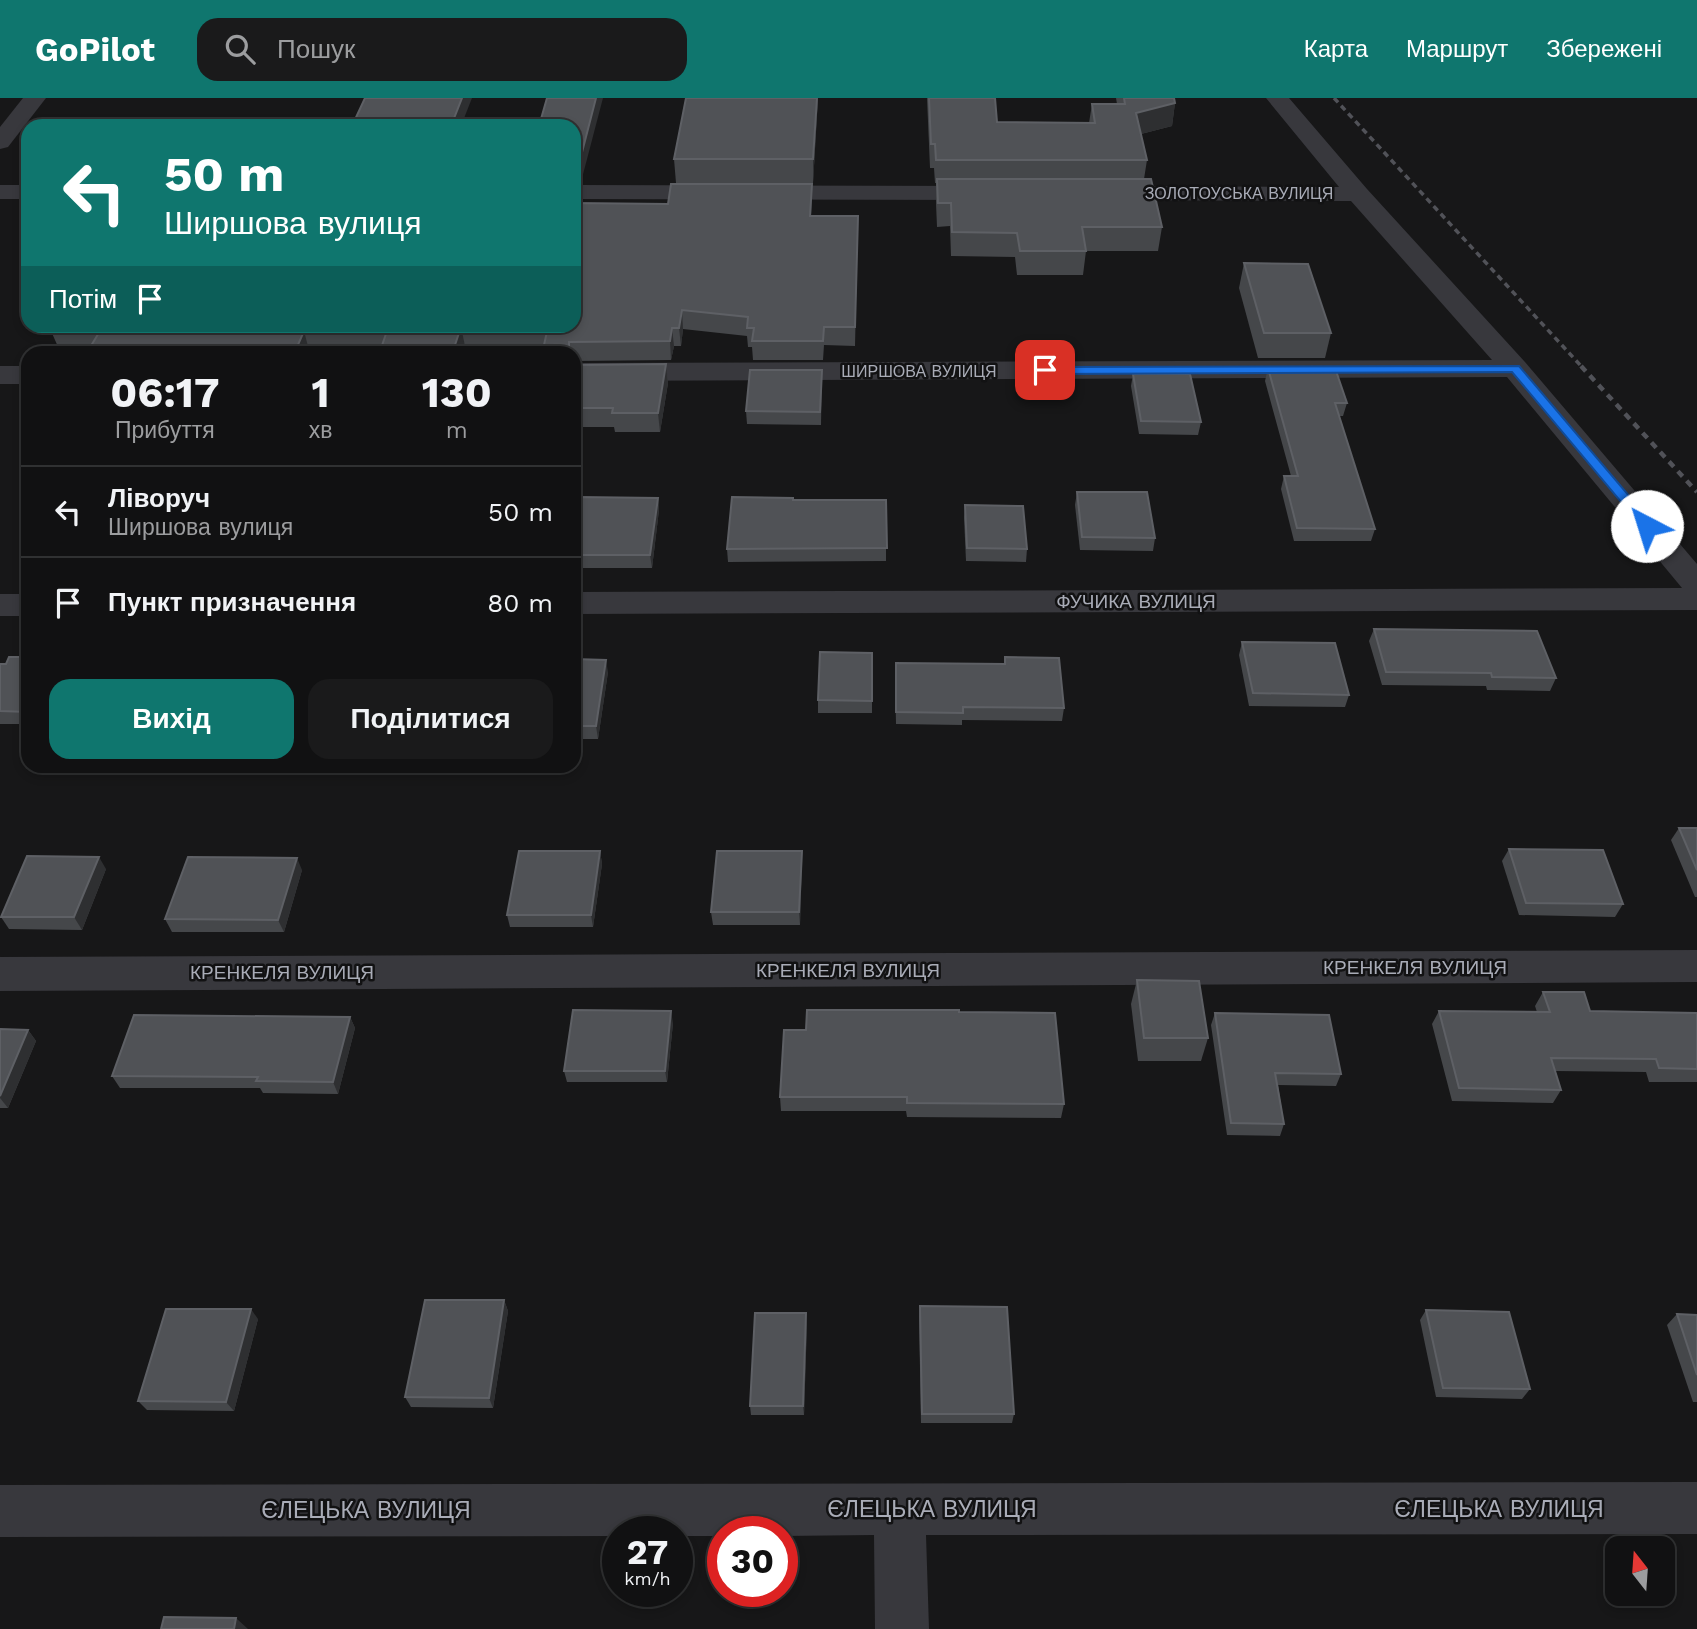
<!DOCTYPE html>
<html lang="uk">
<head>
<meta charset="utf-8">
<style>
  body { margin:0; font-family:"Work Sans",sans-serif; background:#1a1a1b; color:#f1f3f6; height:100vh; display:flex; flex-direction:column; font-size:26px; white-space:nowrap }
  * { box-sizing:border-box; margin:0 }
  p { font-size:23px; color:#9c9d9f }
  .icon { flex:none; width:38px; height:38px; fill:none; stroke:currentColor; stroke-width:2; stroke-linecap:round; stroke-linejoin:round }
  .map { position:relative; flex:1; overflow:hidden }
  .side { position:absolute; left:21px; top:248px; width:560px; height:427px; display:flex; flex-direction:column; background:#111112; border-radius:21px; box-shadow:0 4px 10px #0003,0 0 0 2px #303132 }
  .side>* { flex:none }
  .hud { position:absolute; left:21px; top:21px; width:560px; height:214px; border-radius:21px; box-shadow:0 4px 10px #0003,0 0 0 2px #303132; background:#0f766e; color:#fff; overflow:hidden }
  .needle { width:46px; rotate:343deg }
  .fabs { position:absolute; left:1605px; top:1438px; display:grid; gap:14px }
  .fabs a { display:grid; place-items:center; width:70px; height:70px; border-radius:14px; background:#111112; box-shadow:0 4px 10px #0003,0 0 0 2px #303132; font-size:35px }
  .speed { position:absolute; left:602px; top:1418px; display:flex; gap:14px; font-size:35px; font-weight:700; text-align:center }
  .speed>* { display:grid; place-content:center; width:91px; height:91px; border-radius:50%; background:#111112; box-shadow:0 4px 10px #0003,0 0 0 2px #303132; line-height:1 }
  .speed small { font-size:18px; font-weight:400 }
  .speed .limit { border:10px solid #d22; background:#fff; color:#111 }
  .pin { position:absolute; display:grid; place-items:center; width:60px; height:60px; color:#fff; margin:-30px; border-radius:14px; box-shadow:0 4px 10px #0006 }
  .me { position:absolute; width:77px; margin:-38px; rotate:320deg; stroke-linejoin:round; filter:drop-shadow(0 0 5px #0008) }
  .turn { display:flex; align-items:center; gap:24px; height:147px; padding:0 28px; font-size:32px }
  .turn .icon { width:91px; height:91px; stroke-width:2.5 }
  .turn b { display:block; font-size:49px; line-height:60px }
  .then { display:flex; align-items:center; height:66px; padding:0 28px; background:#0003; gap:14px; font-size:26px }
  .eta { display:flex; justify-content:space-evenly; align-items:center; height:119px; text-align:center }
  .eta b { font-size:42px; font-weight:700; line-height:49px }
  .action { display:flex; gap:14px; margin-top:auto; padding:14px 28px }
  .action a { flex:1; height:80px; border-radius:21px; background:#0f766e; color:#fff; font-size:28px; font-weight:700; line-height:80px; text-align:center }
  .action a+a { background:#1a1a1b; color:#f1f3f6 }
  ul { padding:0; list-style:none }
  li { display:flex; align-items:center; gap:21px; height:91px; padding:0 28px; border-top:2px solid #303132 }
  li div { flex:1 }
  li b { display:block; font-size:26px }
  li em { font-style:normal }
  header { display:flex; align-items:center; gap:42px; box-sizing:border-box; height:98px; padding:0 35px; background:#0f766e; color:#fff }
  header strong { font-size:33px }
  nav { display:flex; gap:38px; margin-inline-start:auto; font-size:24px }
  .search { width:490px; height:63px; background:#1a1a1b; display:flex; align-items:center; gap:18px; box-sizing:border-box; padding:0 24px; border-radius:21px; color:#9c9d9f; font-size:26px }
  .map>svg:first-child { display:block }
  .lines { fill:none; stroke-linecap:round; stroke-linejoin:round }
  .minor { fill:#38383d; fill-rule:evenodd }
  .rail-far1 { stroke:#515258; stroke-width:3.5; stroke-dasharray:6 4.5; stroke-linecap:butt }
  .rail { stroke:#515258; stroke-width:4.5; stroke-dasharray:7 6; stroke-linecap:butt }
  .wall { fill:#45474a }
  .shaded-wall { fill:#2e2f31 }
  .building { fill:#505256; stroke:#5e6065; stroke-width:2 }
  .route { fill:#1a73e8; stroke:#114b97; stroke-width:2 }
  .labels { text-anchor:middle; stroke-width:5; stroke-linejoin:round; paint-order:stroke }
  .far-street-label { font-size:16px; fill:#a9acb7; stroke:#121213 }
  .street-label { font-size:19px; fill:#a9acb7; stroke:#121213 }
  .near-street-label { font-size:23px; fill:#a9acb7; stroke:#121213 }
</style>
</head>
<body>
<header>
<strong>GoPilot</strong>
<div class="search"><svg class="icon" aria-label="search" viewBox="0 0 24 24"><circle cx="10" cy="10" r="6"/><path d="M15 15l6 6"/></svg>Пошук</div>
<nav><a>Карта</a><a>Маршрут</a><a>Збережені</a></nav>
</header>
<div class="map">
<svg width="1697" height="1531" viewBox="0 0 1697 1531">
  <rect width="100%" height="100%" fill="#171718"/>
  <g class="lines">
    <g class="minor">
      <path d="M23,0h23l-38,49 -8,2v-22z"/>
      <path d="M1266,0h23l78,91 158,173 172,202v46l-1123,4v-22l1108,-4 -175,-211 -933,4v-18l918,-3 -141,-159 -250,-1 -9,-2 -3,-5 3,-5 9,-2 238,1z"/>
      <rect x="0" y="87" width="28" height="14"/>
      <path d="M574,87l414,1 9,2 3,5 -3,5 -9,2 -414,-1z"/>
      <rect x="0" y="268" width="28" height="18"/>
      <rect x="0" y="496" width="28" height="22"/>
      <path d="M1697,852v32l-1697,9v-34z"/>
      <path d="M1697,1384v52l-771,1 3,94h-54l-1,-94 -92,1v-5h-59v5h-46v-5h-59v5l-618,1v-52z"/>
    </g>
    <path class="rail-far1" d="M1334,0l248,269"/>
    <path class="rail" d="M1581,268l116,126"/>
  </g>
  <g class="wall">
    <path d="M818,0l-5,85h-137l-2,-24z"/>
    <path d="M927,0h68l2,24 92,1 3,-19h25l-1,-6h58l1,5 -3,23 -31,8 6,26 -3,19 18,48 -4,24h-72l-3,24h-66l-2,-18 -64,-1 -1,-30 -13,1 -1,-24v-20h-1l-1,-15h-4z"/>
    <path d="M574,28l7,56 -7,2 2,19 92,1 144,-20 -1,32h47l-3,130 -31,-1 -1,15h-70l-1,-13h-4l-1,-11 -64,-7 -2,17h-7l-3,14 -97,1v-7h-32l2,-8h-79l-84,4 -322,-1 -8,-18 523,-5z"/>
    <path d="M1244,165l87,70 -6,25h-67l-19,-70z"/>
    <path d="M666,266l2,19 -8,49h-45l-1,-5h-40v-62z"/>
    <path d="M1268,270l79,35 -4,13h-4l36,113 -4,12h-77l-13,-52 3,-13h7l-26,-95z"/>
    <path d="M822,272l-1,55 -74,-1 -1,-13z"/>
    <path d="M1133,276l68,48 -3,13 -59,-1 -8,-48z"/>
    <path d="M1077,394l78,46 -2,13 -73,-1 -5,-45z"/>
    <path d="M658,400l1,12 -7,58h-78v-60z"/>
    <path d="M793,402h93v61l-158,1 -1,-13z"/>
    <path d="M965,407l62,44 -1,13 -60,-1 -2,-43z"/>
    <path d="M1374,531l182,49 -6,13 -63,-1 -1,-4 -104,-1 -13,-44z"/>
    <path d="M1242,544l107,53 -4,12 -96,-1 -10,-51z"/>
    <path d="M872,555v60h-54v-13z"/>
    <path d="M28,559v67h-28v-60h6z"/>
    <path d="M1005,559l59,51 -2,13 -100,-1v5l-66,-1 -1,-48 109,-12z"/>
    <path d="M574,561l34,13 -10,67h-24z"/>
    <path d="M1679,730h18v69h-2l-24,-57z"/>
    <path d="M1509,751l114,55 -8,13 -96,-2 -17,-54z"/>
    <path d="M600,753l2,13 -9,63h-83l-3,-12z"/>
    <path d="M802,753l-2,74h-87l-2,-13z"/>
    <path d="M106,771l-24,61 -73,-1 -8,-12z"/>
    <path d="M302,772l-18,62h-112l-7,-13z"/>
    <path d="M1137,882l71,58 -7,23h-63l-7,-57z"/>
    <path d="M1543,894l47,19 107,2v69h-48l-3,-10 -91,-1 6,19 -8,13 -101,-2 -20,-77 7,-13 98,1 -2,-6z"/>
    <path d="M959,914l105,92 -3,14 -154,-1 -1,-6h-125l-1,-14 26,-67z"/>
    <path d="M1215,915l126,61 -5,12 -58,-1 6,39 -4,12 -53,-1 -16,-110z"/>
    <path d="M350,919l5,11 -17,66 -75,-1 -3,-5h-140l-8,-12z"/>
    <path d="M673,925l-6,59h-100l-3,-11z"/>
    <path d="M0,931l28,1 8,11 -28,67h-8z"/>
    <path d="M504,1202l4,11 -15,97 -82,-1 -6,-10z"/>
    <path d="M920,1208l94,108 -2,9h-91l-2,-107z"/>
    <path d="M1426,1212l104,79 -8,10 -86,-2 -16,-77z"/>
    <path d="M1677,1216l20,1v87h-4l-26,-77z"/>
    <path d="M258,1221l-24,92 -87,-1 -9,-9z"/>
    <path d="M807,1225l-3,92h-53l-1,-9z"/>
  </g>
  <g class="shaded-wall">
    <path d="M462,0h10l-11,28h-10z"/>
    <path d="M596,0h7l-22,84 -7,2 2,18 -2,9v-45z"/>
    <path d="M817,0h1l-5,85v-24z"/>
    <path d="M1175,5l-3,23 -39,10 3,-23z"/>
    <path d="M812,86v18l-2,32v-18z"/>
    <path d="M682,212l1,19 -2,17 -2,-18z"/>
    <path d="M461,229l4,19 -3,8h-10z"/>
    <path d="M672,230l2,18 -3,14 -1,-19z"/>
    <path d="M304,233l5,19 -1,4h-14z"/>
    <path d="M666,266l2,19 -8,49 -2,-19z"/>
    <path d="M658,400l1,12 -7,58 -2,-13z"/>
    <path d="M606,562l2,12 -10,67 -2,-13z"/>
    <path d="M600,753l2,13 -9,63 -2,-12z"/>
    <path d="M802,753v13l-2,61 -1,-13z"/>
    <path d="M99,759l7,12 -24,61 -8,-13z"/>
    <path d="M297,760l5,12 -18,62 -6,-12z"/>
    <path d="M671,913l2,12 -6,59 -2,-11z"/>
    <path d="M350,919l5,11 -17,66 -5,-12z"/>
    <path d="M28,932l8,11 -28,67 -8,-10v-2z"/>
    <path d="M504,1202l4,11 -15,97 -4,-10z"/>
    <path d="M251,1211l7,10 -24,92 -8,-9z"/>
    <path d="M806,1215l1,10 -3,92 -1,-9z"/>
    <path d="M236,1520l12,11h-14z"/>
  </g>
  <g class="building">
    <path d="M365,0h97l-11,28h-99z"/>
    <path d="M547,0h49l-17,66 -5,2v-40h-35z"/>
    <path d="M686,0h131l-4,61h-139z"/>
    <path d="M929,0h66l2,24 98,1 -3,-19h33l-1,-6h50l1,5 -39,10 11,47h-211l-1,-16h-4z"/>
    <path d="M937,81h214l11,48h-80l4,24h-66l-3,-18 -65,-1 -1,-29h-13z"/>
    <path d="M671,86h141l-2,32h48l-3,111h-31l-1,14h-71l2,-13h-7l1,-11 -66,-7 -3,18h-7l-2,13 -101,1v12h-27l6,-27h-87l-9,27h-73l8,-23h-83l-10,23h-208l14,-23h-49l3,-5h520v-123l94,1z"/>
    <path d="M1244,165l64,1 23,69h-67z"/>
    <path d="M666,266l-8,49h-46l1,-5h-39v-43z"/>
    <path d="M1268,270h67l12,35h-12l40,126 -78,-1 -13,-52h14z"/>
    <path d="M750,272h72l-2,42 -74,-1z"/>
    <path d="M1133,276h57l11,48 -60,-1z"/>
    <path d="M1077,394h70l8,46 -73,-1z"/>
    <path d="M579,399l79,1 -8,57h-76v-47h2z"/>
    <path d="M732,399l61,1v2h93l1,48 -160,1z"/>
    <path d="M965,407l58,1 4,43 -60,-1z"/>
    <path d="M1374,531l163,2 19,47 -64,-1 -1,-4 -105,-1z"/>
    <path d="M1242,544l93,1 14,52 -96,-2z"/>
    <path d="M820,554l52,1v48l-54,-1z"/>
    <path d="M9,559h19v55l-28,-1v-47h6z"/>
    <path d="M1005,559l54,1 5,50 -101,-1v6l-67,-1v-49l109,1z"/>
    <path d="M574,561l32,1 -10,66h-22z"/>
    <path d="M1679,730h18v42z"/>
    <path d="M1509,751l94,1 20,54 -97,-1z"/>
    <path d="M519,753h81l-9,64h-84z"/>
    <path d="M717,753h85l-3,61h-88z"/>
    <path d="M27,758l72,1 -25,60h-73z"/>
    <path d="M188,759l109,1 -19,62 -113,-1z"/>
    <path d="M1137,882l62,1 9,57h-64z"/>
    <path d="M1543,894h41l6,19 107,2v56l-38,-1 -3,-9 -105,-1 10,32 -102,-2 -20,-77 111,1z"/>
    <path d="M573,912l98,1 -6,60h-101z"/>
    <path d="M807,912h152v2l96,1 9,91 -157,-1v-6h-127l4,-67h22z"/>
    <path d="M1215,915l114,2 12,59 -66,-1 9,51 -53,-1z"/>
    <path d="M134,917l216,2 -17,65 -77,-1 2,-4 -146,-1z"/>
    <path d="M0,931l28,1 -28,66z"/>
    <path d="M425,1202h79l-15,98 -84,-1z"/>
    <path d="M920,1208l87,1 7,107h-92z"/>
    <path d="M166,1211h85l-25,93 -88,-1z"/>
    <path d="M1426,1212l83,2 21,77 -87,-1z"/>
    <path d="M755,1215h51l-3,93h-53z"/>
    <path d="M1677,1216l20,1v60z"/>
    <path d="M164,1519l72,1 -2,11h-73z"/>
  </g>
  <path class="route" d="M1519,268l133,157v5h-9l-131,-156 -467,2 -6,-4 6,-3z"/>
  <g class="labels">
    <g class="far-street-label">
      <text x="1239" y="101">ЗОЛОТОУСЬКА ВУЛИЦЯ</text>
      <text x="919" y="279">ШИРШОВА ВУЛИЦЯ</text>
    </g>
    <g class="street-label">
      <text x="1136" y="510">ФУЧИКА ВУЛИЦЯ</text>
      <text x="1415" y="876">КРЕНКЕЛЯ ВУЛИЦЯ</text>
      <text x="848" y="879">КРЕНКЕЛЯ ВУЛИЦЯ</text>
      <text x="282" y="881">КРЕНКЕЛЯ ВУЛИЦЯ</text>
    </g>
    <g class="near-street-label">
      <text x="932" y="1419">ЄЛЕЦЬКА ВУЛИЦЯ</text>
      <text x="1499" y="1419">ЄЛЕЦЬКА ВУЛИЦЯ</text>
      <text x="366" y="1420">ЄЛЕЦЬКА ВУЛИЦЯ</text>
    </g>
  </g>
</svg>
<div class="fabs">
<a><svg class="needle" viewBox="-14 -14 28 28"><path d="M0-13l5 13h-10z" fill="#e53935"/><path d="M0 13l5-13h-10z" fill="#9c9d9f"/></svg></a>
</div>
<div class="speed"><div>27<small>km/h</small></div><div class="limit">30</div></div>
<div class="pin" style="left:1045px;top:272px;background:#d93025"><svg class="icon" aria-label="arrive" viewBox="0 0 24 24"><path d="M6 21V4h12l-3 4 3 4H6"/></svg></div>
<svg class="me" style="left:1647px;top:428px" viewBox="-20 -20 40 40"><circle r="19" fill="#fff"/><path d="M0-13L10 11 0 6-10 11z" fill="#1a73e8"/></svg>
<div class="hud">
<div class="turn"><svg class="icon" aria-label="left" viewBox="0 0 24 24"><path d="M17 20v-9H6M10 6l-5 5 5 5"/></svg><div><b>50 m</b>Ширшова вулиця</div></div>
<div class="then">Потім<svg class="icon" aria-label="arrive" viewBox="0 0 24 24"><path d="M6 21V4h12l-3 4 3 4H6"/></svg></div>
</div>
<section class="side">
<div class="eta">
<div><b>06:17</b><p>Прибуття</p></div>
<div><b>1</b><p>хв</p></div>
<div><b>130</b><p>m</p></div>
</div>
<ul>
<li><svg class="icon" aria-label="left" viewBox="0 0 24 24"><path d="M17 20v-9H6M10 6l-5 5 5 5"/></svg><div><b>Ліворуч</b><p>Ширшова вулиця</p></div><em>50 m</em></li>
<li><svg class="icon" aria-label="arrive" viewBox="0 0 24 24"><path d="M6 21V4h12l-3 4 3 4H6"/></svg><div><b>Пункт призначення</b></div><em>80 m</em></li>
</ul>
<div class="action"><a>Вихід</a><a>Поділитися</a></div>
</section>
</div>
</body>
</html>
